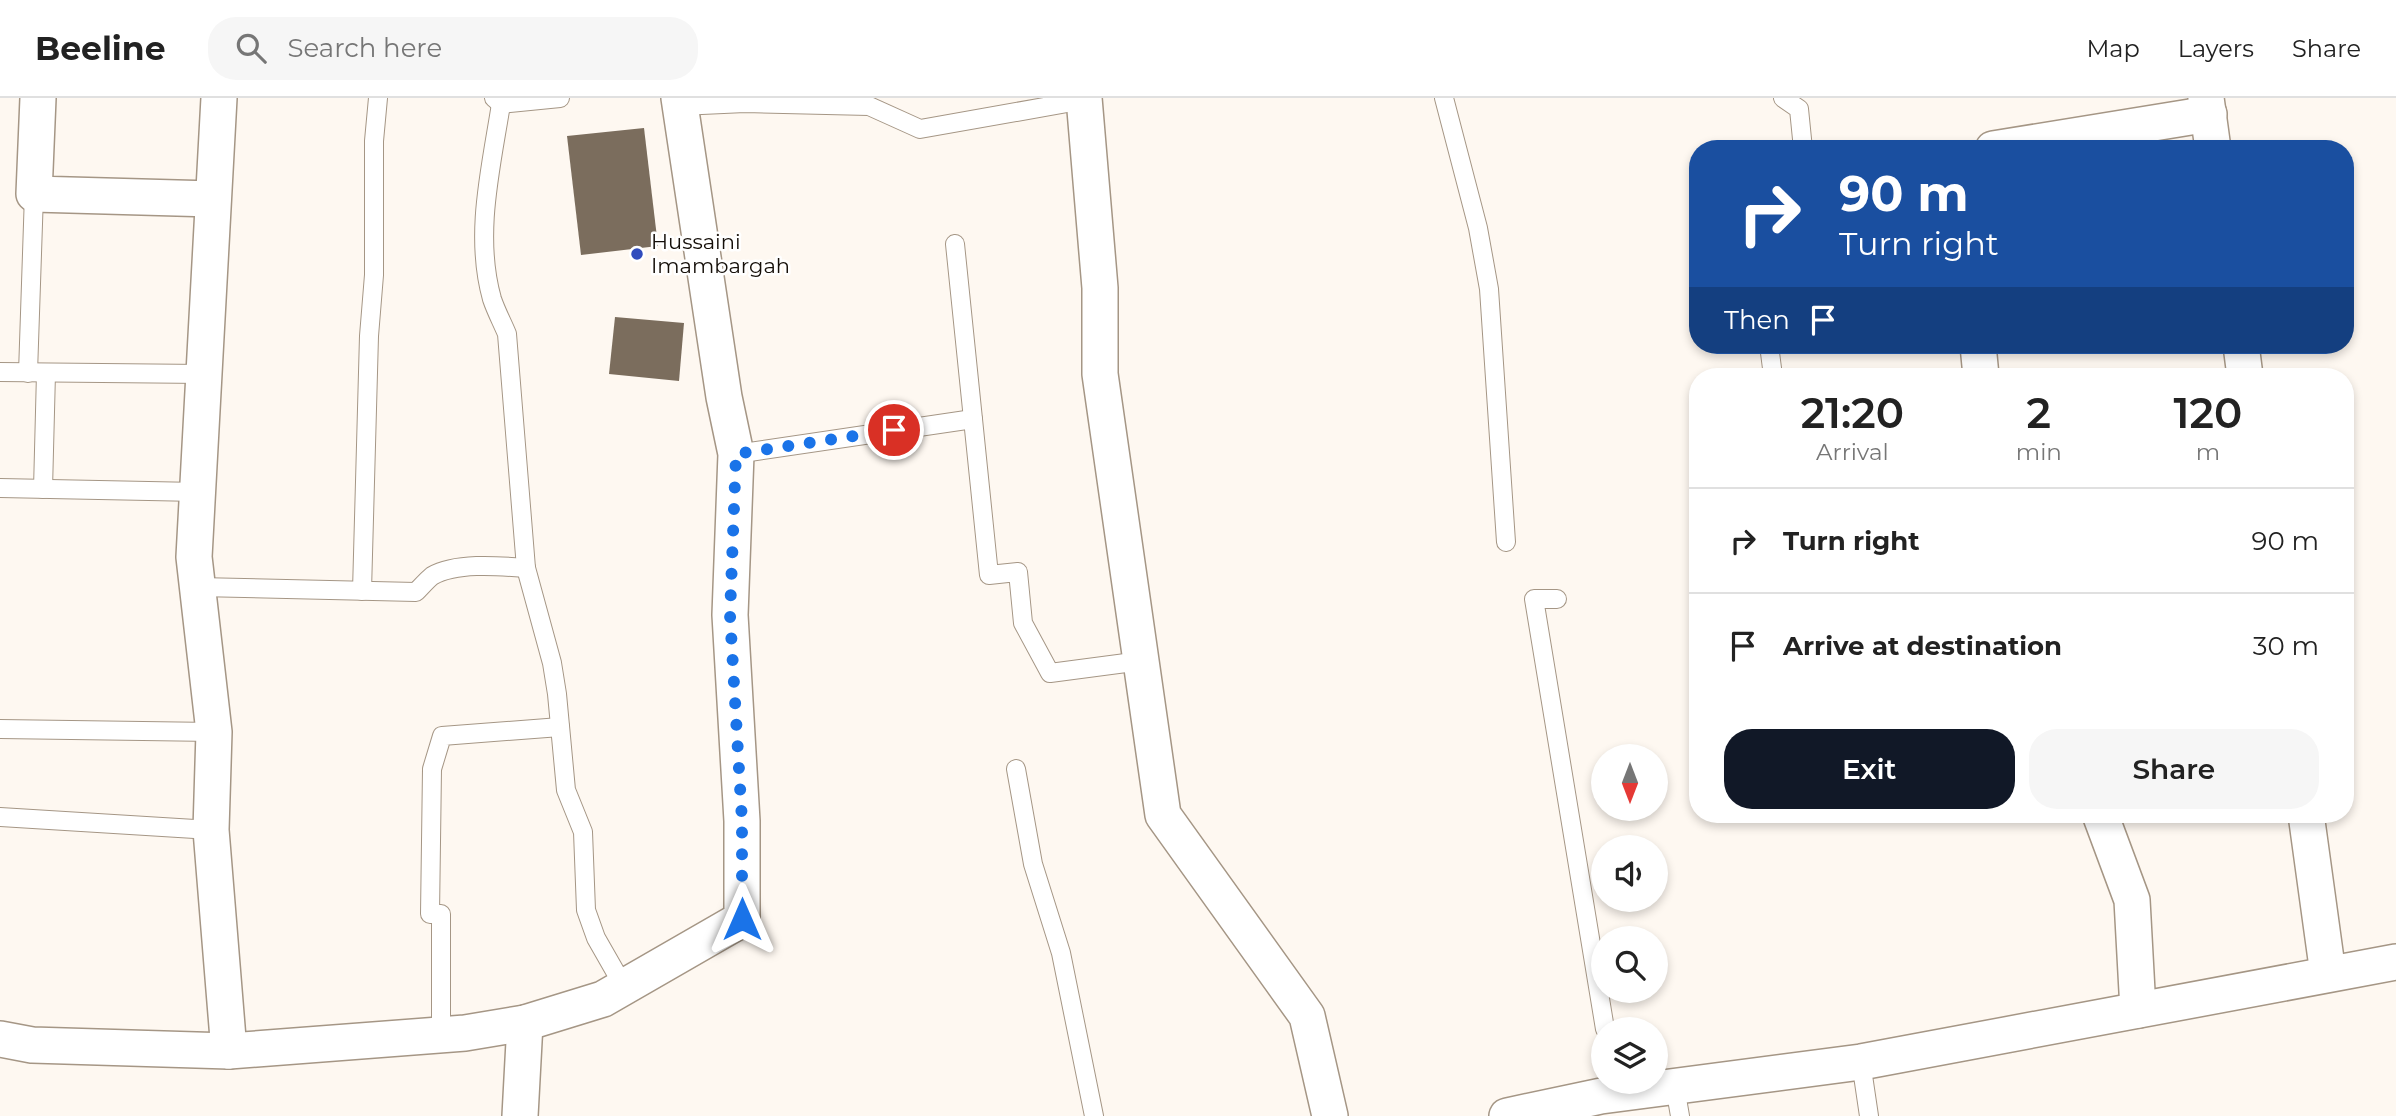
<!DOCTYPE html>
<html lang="en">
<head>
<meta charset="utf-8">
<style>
  body { margin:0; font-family:Montserrat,sans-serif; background:#f6f6f6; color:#222; height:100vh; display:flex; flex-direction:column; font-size:26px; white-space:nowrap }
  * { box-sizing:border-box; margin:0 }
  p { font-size:23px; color:#767676 }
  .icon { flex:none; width:38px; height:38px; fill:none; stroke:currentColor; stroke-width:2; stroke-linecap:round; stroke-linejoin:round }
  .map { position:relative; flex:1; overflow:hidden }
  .details { position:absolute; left:1689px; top:270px; width:665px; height:455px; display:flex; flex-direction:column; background:#fff; border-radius:28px; box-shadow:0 4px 10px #0003 }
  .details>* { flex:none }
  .guide { position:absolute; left:1689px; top:42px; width:665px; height:214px; border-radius:28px; box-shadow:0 4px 10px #0003; background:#1a4fa0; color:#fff; overflow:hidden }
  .needle { width:46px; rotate:180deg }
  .tools { position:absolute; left:1591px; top:646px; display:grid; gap:14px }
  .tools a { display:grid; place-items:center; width:77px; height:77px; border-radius:50%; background:#fff; box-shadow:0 4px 10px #0003; font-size:35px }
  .pin { position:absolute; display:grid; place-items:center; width:60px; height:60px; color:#fff; margin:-30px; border:4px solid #fff; border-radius:50%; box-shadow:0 2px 7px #0007 }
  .me { position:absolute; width:77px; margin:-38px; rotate:0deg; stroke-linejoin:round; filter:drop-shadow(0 0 5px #0008) }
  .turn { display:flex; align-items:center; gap:24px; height:147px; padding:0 35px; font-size:32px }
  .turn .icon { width:91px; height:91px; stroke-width:2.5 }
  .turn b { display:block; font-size:49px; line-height:60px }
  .then { display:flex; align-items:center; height:66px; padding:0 35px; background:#0003; gap:14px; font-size:26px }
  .eta { display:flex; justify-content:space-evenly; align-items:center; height:119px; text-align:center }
  .eta b { font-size:42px; font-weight:600; line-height:49px }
  .cta { display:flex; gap:14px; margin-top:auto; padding:14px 35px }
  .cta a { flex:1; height:80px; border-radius:28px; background:#111827; color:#fff; font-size:28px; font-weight:600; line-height:80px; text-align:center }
  .cta a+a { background:#f6f6f6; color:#222 }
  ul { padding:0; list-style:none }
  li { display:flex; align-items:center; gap:21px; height:105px; padding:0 35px; border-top:2px solid #e0e0e0 }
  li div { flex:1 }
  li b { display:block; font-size:26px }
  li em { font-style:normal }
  header { display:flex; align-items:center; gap:42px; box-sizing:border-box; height:98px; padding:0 35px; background:#fff; border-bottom:2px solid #e0e0e0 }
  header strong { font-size:33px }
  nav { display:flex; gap:38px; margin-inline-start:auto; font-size:24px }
  .search { width:490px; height:63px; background:#f6f6f6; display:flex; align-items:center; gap:18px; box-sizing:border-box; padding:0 24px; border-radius:28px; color:#767676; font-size:26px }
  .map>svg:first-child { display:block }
  .building { fill:#7b6d5d }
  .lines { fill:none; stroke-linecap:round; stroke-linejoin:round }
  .lane-casing { stroke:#a59685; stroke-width:20 }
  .street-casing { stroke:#a59685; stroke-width:38 }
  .lane { stroke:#fff; stroke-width:18 }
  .street { stroke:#fff; stroke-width:35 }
  .route { stroke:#1a73e8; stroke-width:12; stroke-dasharray:0 21.6 }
  .poi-dot { fill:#304cbd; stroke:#fff; stroke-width:2.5 }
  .labels { text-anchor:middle; stroke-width:5; stroke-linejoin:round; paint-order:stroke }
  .poi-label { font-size:21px; fill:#150f09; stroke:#fff; text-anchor:start }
</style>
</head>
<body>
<header>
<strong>Beeline</strong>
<div class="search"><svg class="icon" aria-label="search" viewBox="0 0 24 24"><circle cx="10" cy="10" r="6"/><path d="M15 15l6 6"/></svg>Search here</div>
<nav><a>Map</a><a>Layers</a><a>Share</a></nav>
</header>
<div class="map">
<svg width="2396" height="1018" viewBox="0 0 2396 1018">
  <rect width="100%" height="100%" fill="#fef8f1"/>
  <g class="building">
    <path d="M644,30l14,118 -77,9 -14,-119z"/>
    <path d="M615,219l69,6 -5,58 -70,-7z"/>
  </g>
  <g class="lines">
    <defs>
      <g id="lane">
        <path d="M494,0l7,6 59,-6"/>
        <path d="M1444,0l34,130 11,61 17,253"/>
        <path d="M1783,0l16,11 4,40"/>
        <path d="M501,6c-10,64 -27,131 -9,195 4,12 10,23 15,35l19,234 26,95 5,31 9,96 17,42 3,78 10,28 28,49"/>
        <path d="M680,8l65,-3 124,3 51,23 164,-29"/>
        <path d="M955,146l34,331 29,-3 5,51 27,50 91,-12"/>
        <path d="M1769,247l4,31"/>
        <path d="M0,274l204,2"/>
        <path d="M28,275l6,-179"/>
        <path d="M736,356l237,-35"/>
        <path d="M0,390l198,4"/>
        <path d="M43,391l3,-116"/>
        <path d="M198,489l218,5c5,-5 11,-12 16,-16 24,-14 68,-10 94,-8"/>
        <path d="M362,493l7,-255 5,-61v-134l4,-43"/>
        <path d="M1557,501h-23l71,430"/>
        <path d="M0,631l214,3"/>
        <path d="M1016,671l17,95 28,89 33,163"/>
        <path d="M0,719l211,13"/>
        <path d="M441,937v-121h-11l2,-145 10,-33 118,-9"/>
        <path d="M1861,964l8,54"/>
        <path d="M1675,989l5,29"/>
      </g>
      <g id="street">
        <path d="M38,0l-4,96 179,5"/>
        <path d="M219,0l-25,459 20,175 -3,98 18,221"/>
        <path d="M1084,0l16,190v86l63,441 144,201 23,100"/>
        <path d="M2206,0l7,51"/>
        <path d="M1993,51l216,-35"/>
        <path d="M1978,247l3,31"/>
        <path d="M2241,247l4,31"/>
        <path d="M2100,716l32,86 6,110"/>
        <path d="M2306,716l22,160"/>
        <path d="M0,941l32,6 197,6 236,-18 60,-10 78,-24 139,-80v-98l-12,-206 6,-161 -12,-57 -45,-299"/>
        <path d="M520,1018l5,-93"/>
        <path d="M1507,1018l94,-20 260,-34 535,-100"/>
      </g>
    </defs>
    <use href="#lane" class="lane-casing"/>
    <use href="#street" class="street-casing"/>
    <use href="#lane" class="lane"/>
    <use href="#street" class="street"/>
  </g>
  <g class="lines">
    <path class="route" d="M742,821v-98l-12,-206 6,-161 158,-24"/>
  </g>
  <circle class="poi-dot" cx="637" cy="156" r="7"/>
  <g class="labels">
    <g class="poi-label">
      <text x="651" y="151">Hussaini<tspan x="651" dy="24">Imambargah</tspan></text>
    </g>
  </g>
</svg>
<div class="tools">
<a><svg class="needle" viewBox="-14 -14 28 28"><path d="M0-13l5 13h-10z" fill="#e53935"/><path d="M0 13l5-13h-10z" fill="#767676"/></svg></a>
<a><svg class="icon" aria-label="sound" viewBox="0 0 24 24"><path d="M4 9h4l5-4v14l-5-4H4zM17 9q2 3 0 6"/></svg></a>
<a><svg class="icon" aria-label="search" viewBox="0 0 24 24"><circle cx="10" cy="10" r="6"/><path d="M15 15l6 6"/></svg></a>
<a><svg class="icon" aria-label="layers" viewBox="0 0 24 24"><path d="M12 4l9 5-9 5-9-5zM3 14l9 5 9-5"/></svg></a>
</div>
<div class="pin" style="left:894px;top:332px;background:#d93025"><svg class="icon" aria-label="arrive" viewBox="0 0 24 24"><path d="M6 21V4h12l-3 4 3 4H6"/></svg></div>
<svg class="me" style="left:742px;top:821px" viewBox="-20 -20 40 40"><path d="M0-17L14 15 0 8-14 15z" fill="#1a73e8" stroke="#fff" stroke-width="4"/></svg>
<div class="guide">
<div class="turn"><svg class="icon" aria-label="right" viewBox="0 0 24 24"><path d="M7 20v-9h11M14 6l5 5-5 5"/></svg><div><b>90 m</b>Turn right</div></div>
<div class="then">Then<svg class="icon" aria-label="arrive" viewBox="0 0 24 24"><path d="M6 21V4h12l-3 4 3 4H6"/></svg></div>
</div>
<section class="details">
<div class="eta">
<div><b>21:20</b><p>Arrival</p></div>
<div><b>2</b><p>min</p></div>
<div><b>120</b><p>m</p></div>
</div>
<ul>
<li><svg class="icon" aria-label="right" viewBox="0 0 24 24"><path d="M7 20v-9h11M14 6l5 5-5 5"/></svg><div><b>Turn right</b></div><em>90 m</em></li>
<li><svg class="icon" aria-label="arrive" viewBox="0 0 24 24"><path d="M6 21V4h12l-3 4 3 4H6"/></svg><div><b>Arrive at destination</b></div><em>30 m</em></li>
</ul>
<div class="cta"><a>Exit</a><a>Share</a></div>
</section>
</div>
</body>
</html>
